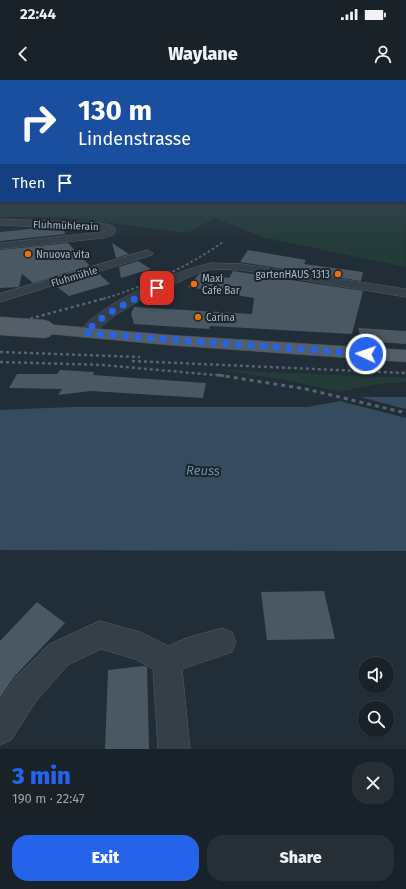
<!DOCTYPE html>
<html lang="en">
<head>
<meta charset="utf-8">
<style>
  body { margin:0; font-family:"Fira Sans",sans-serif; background:#262f35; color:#f1f3f6; height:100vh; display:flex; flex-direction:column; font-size:15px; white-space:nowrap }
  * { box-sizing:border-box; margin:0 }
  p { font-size:13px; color:#9fa4a8 }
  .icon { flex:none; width:22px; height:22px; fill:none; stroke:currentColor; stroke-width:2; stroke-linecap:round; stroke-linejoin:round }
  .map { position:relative; height:669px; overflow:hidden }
  .panel { display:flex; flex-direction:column; background:#192229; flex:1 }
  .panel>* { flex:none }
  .banner { position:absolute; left:0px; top:0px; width:406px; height:122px; box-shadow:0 1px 3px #0004,0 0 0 1px #373f46; background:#1a4fa0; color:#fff; overflow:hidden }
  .tools { position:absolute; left:358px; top:577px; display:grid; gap:8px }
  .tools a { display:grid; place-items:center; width:36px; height:36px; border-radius:50%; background:#192229; box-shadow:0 1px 3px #0004,0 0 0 1px #373f46; font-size:20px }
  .pin { position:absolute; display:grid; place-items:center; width:34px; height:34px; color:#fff; margin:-17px; border-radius:8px; box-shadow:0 2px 6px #0006 }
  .me { position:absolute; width:44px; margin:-22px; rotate:273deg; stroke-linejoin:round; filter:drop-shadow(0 0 3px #0008) }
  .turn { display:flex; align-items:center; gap:14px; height:84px; padding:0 12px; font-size:18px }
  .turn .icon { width:52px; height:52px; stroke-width:2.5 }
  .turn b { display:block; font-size:28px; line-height:34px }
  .then { display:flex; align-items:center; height:38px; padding:0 12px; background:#0003; gap:8px; font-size:15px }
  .round { display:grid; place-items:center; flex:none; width:42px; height:42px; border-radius:16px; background:#262f35 }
  .summary { display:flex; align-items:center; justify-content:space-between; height:68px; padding:0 12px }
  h1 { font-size:24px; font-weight:800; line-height:30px; color:#2563eb }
  .action { display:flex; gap:8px; margin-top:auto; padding:8px 12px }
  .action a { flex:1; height:46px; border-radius:16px; background:#2563eb; color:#fff; font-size:16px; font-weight:800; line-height:46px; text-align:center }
  .action a+a { background:#262f35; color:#f1f3f6 }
  .status { display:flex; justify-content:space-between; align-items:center; height:28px; padding:0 20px; background:#192229; direction:ltr }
  .status svg { height:11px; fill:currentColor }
  header { display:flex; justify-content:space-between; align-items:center; height:52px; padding:0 12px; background:#192229; font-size:18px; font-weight:800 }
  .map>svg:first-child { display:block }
  .green { fill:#243b39 }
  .water { fill:#364c5e }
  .pier { fill:#212e37 }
  .building { fill:#495863 }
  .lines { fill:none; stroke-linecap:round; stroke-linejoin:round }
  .street-casing { stroke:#525d66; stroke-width:1 }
  .primary-casing { stroke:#414b54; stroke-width:1 }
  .street { fill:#353f48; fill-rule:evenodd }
  .primary { fill:#535e68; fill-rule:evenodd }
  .rail-far2 { stroke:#57646f; stroke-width:2; stroke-dasharray:2.5 2.5; stroke-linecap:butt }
  .rail-far1 { stroke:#57646f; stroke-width:2.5; stroke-dasharray:3 3; stroke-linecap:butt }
  .rail { stroke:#57646f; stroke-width:3; stroke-dasharray:4 4; stroke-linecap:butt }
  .primary-bridge-casing { stroke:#414b54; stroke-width:19; stroke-linecap:butt }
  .primary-bridge { stroke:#535e68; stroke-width:18 }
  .route { stroke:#2563eb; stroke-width:7; stroke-dasharray:0 12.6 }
  .food-dot { fill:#e8710a; stroke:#1a242d; stroke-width:1.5 }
  .labels { text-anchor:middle; stroke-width:4; stroke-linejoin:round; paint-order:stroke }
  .far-street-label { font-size:10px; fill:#afbac4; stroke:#1a242d }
  .far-poi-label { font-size:10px; fill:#afbac4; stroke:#1a242d; text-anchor:start }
  .water-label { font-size:13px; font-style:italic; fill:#708fa8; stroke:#1a242d }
</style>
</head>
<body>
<div class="status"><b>22:44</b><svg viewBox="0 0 49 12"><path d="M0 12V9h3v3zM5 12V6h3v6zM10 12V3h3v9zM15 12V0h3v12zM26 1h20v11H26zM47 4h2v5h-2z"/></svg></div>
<header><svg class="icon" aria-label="back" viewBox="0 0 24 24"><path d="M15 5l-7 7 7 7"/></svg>Waylane<svg class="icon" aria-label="person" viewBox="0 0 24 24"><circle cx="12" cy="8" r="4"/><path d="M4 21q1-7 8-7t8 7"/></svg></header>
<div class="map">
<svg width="406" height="669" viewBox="0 0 406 669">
  <rect width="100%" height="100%" fill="#212e37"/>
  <g class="green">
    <path d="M0,71l1,50h404v-50l1,116 -141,-29 -50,-20 -28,15 -122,-16h-65z"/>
    <path d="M222,290l184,8v4l-29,2 -36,8 -50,-11z"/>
  </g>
  <path class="water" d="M363,317h43v154l-406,-1v-140l72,-3h235z"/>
  <path class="pier" d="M356,316l50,13v9l-70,-18z"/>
  <g class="building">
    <path d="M39,148l25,2 1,4 -65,7v-9z"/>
    <path d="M68,163l22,23 -57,17 -11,-9 -3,13 -19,1v-38z"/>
    <path d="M112,163l17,11 -13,4z"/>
    <path d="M248,170l58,10 -2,4 59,8 -2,9 -121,-19z"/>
    <path d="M138,181l13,8 -30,9 -2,-11z"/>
    <path d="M233,191l130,20 -11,43 -142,-8 -1,3 -75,-5 -3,-10 3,-7 118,7 2,-16 -66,-11 12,-14 29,5z"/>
    <path d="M98,193l12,11 -41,12 -13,-10z"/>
    <path d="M358,248l48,3v13l-44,-3z"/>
    <path d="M60,290l34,2 -1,3 113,8 -3,15 -112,-7 -33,4 4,-6 -53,-1 8,-14h40z"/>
    <path d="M324,511l11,48 -68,1 -6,-48z"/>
    <path d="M37,522l28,21 -51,54 -14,21v-57z"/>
    <path d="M144,586l3,1 2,82h-44l3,-79z"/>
  </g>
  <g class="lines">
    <defs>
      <g id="street">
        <path d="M0,139l101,4 12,3 3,4 -3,5 -10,3 -103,11v-6l102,-11 4,-2 -106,-5z"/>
        <path d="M148,170l5,3 -1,2 -152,47v-8z"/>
        <path d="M212,183l30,1 164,25v8l-164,-27 -30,-1 -12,3 -58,27 -28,17 -24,20h-10l-2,-3c20,-29 100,-64 134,-70z"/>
        <path d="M100,541l40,11 28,14 18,-8 36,-10 10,4 4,10 -4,10 -50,17 8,80h-32l-5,-80 -18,-10 -34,-10 -33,16 -31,35 -26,40 -11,5v-44l15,-23 33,-33z"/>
      </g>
      <path id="primary" d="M45,244l123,11 238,15v12l-238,-17 -129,-12 -3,-4 3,-4z"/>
    </defs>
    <use href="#street" class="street-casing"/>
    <use href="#primary" class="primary-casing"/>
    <use href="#street" class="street"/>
    <use href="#primary" class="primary"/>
    <path class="rail-far2" d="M103,219c43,-13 83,-31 120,-57"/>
    <g class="rail-far1">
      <path d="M7,245l99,-27"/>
      <path d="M0,272l140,5"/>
      <path d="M132,281l274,12"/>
      <path d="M0,282l103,3 123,11"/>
    </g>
    <path class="rail" d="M218,295l88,14 100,24"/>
    <defs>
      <path id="primary-bridge" d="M0,246l45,3"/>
    </defs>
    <use href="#primary-bridge" class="primary-bridge-casing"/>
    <use href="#primary-bridge" class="primary-bridge"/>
  </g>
  <linearGradient id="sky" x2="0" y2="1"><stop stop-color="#12191e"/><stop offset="0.43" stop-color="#3d4c5e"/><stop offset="1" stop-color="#3d4c5e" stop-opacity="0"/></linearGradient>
  <rect width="406" height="165" fill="url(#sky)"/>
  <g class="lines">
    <path class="route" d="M157,208c-26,13 -52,24 -72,45l281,21"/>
  </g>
  <g class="food-dot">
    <circle cx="28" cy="174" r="4"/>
    <circle cx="338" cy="194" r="4"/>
    <circle cx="194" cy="204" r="4"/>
    <circle cx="198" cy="237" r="4"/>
  </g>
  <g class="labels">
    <g class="far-street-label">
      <text transform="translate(66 145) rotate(2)" y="4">Fluhmühlerain</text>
      <text transform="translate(74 196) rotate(-17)" y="4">Fluhmühle</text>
    </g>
    <g class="far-poi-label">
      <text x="36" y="178">Nnuova vita</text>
      <text x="330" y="198" text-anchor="end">gartenHAUS 1313</text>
      <text x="202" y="202">Maxi<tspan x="202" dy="12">Cafe Bar</tspan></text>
      <text x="206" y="241">Carina</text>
    </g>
    <g class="water-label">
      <text transform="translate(203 390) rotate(1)" y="5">Reuss</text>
    </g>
  </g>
</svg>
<div class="tools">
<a><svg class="icon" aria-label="sound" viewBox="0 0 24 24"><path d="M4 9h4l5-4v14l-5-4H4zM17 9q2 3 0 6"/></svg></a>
<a><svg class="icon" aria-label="search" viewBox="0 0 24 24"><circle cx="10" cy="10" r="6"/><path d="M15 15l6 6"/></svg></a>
</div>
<div class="pin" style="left:157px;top:208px;background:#d93025"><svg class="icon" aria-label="arrive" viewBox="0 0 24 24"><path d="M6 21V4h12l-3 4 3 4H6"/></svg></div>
<svg class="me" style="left:366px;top:274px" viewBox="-20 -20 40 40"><circle r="17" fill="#2563eb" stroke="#fff" stroke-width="3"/><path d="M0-11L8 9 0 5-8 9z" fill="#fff"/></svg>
<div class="banner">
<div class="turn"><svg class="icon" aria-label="right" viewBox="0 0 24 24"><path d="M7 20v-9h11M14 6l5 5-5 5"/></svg><div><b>130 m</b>Lindenstrasse</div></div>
<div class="then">Then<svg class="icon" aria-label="arrive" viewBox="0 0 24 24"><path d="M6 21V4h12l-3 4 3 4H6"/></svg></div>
</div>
</div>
<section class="panel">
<div class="summary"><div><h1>3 min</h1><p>190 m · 22:47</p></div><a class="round"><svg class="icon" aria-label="close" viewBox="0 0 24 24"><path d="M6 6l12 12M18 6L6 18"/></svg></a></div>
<div class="action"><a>Exit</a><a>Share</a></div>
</section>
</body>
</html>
